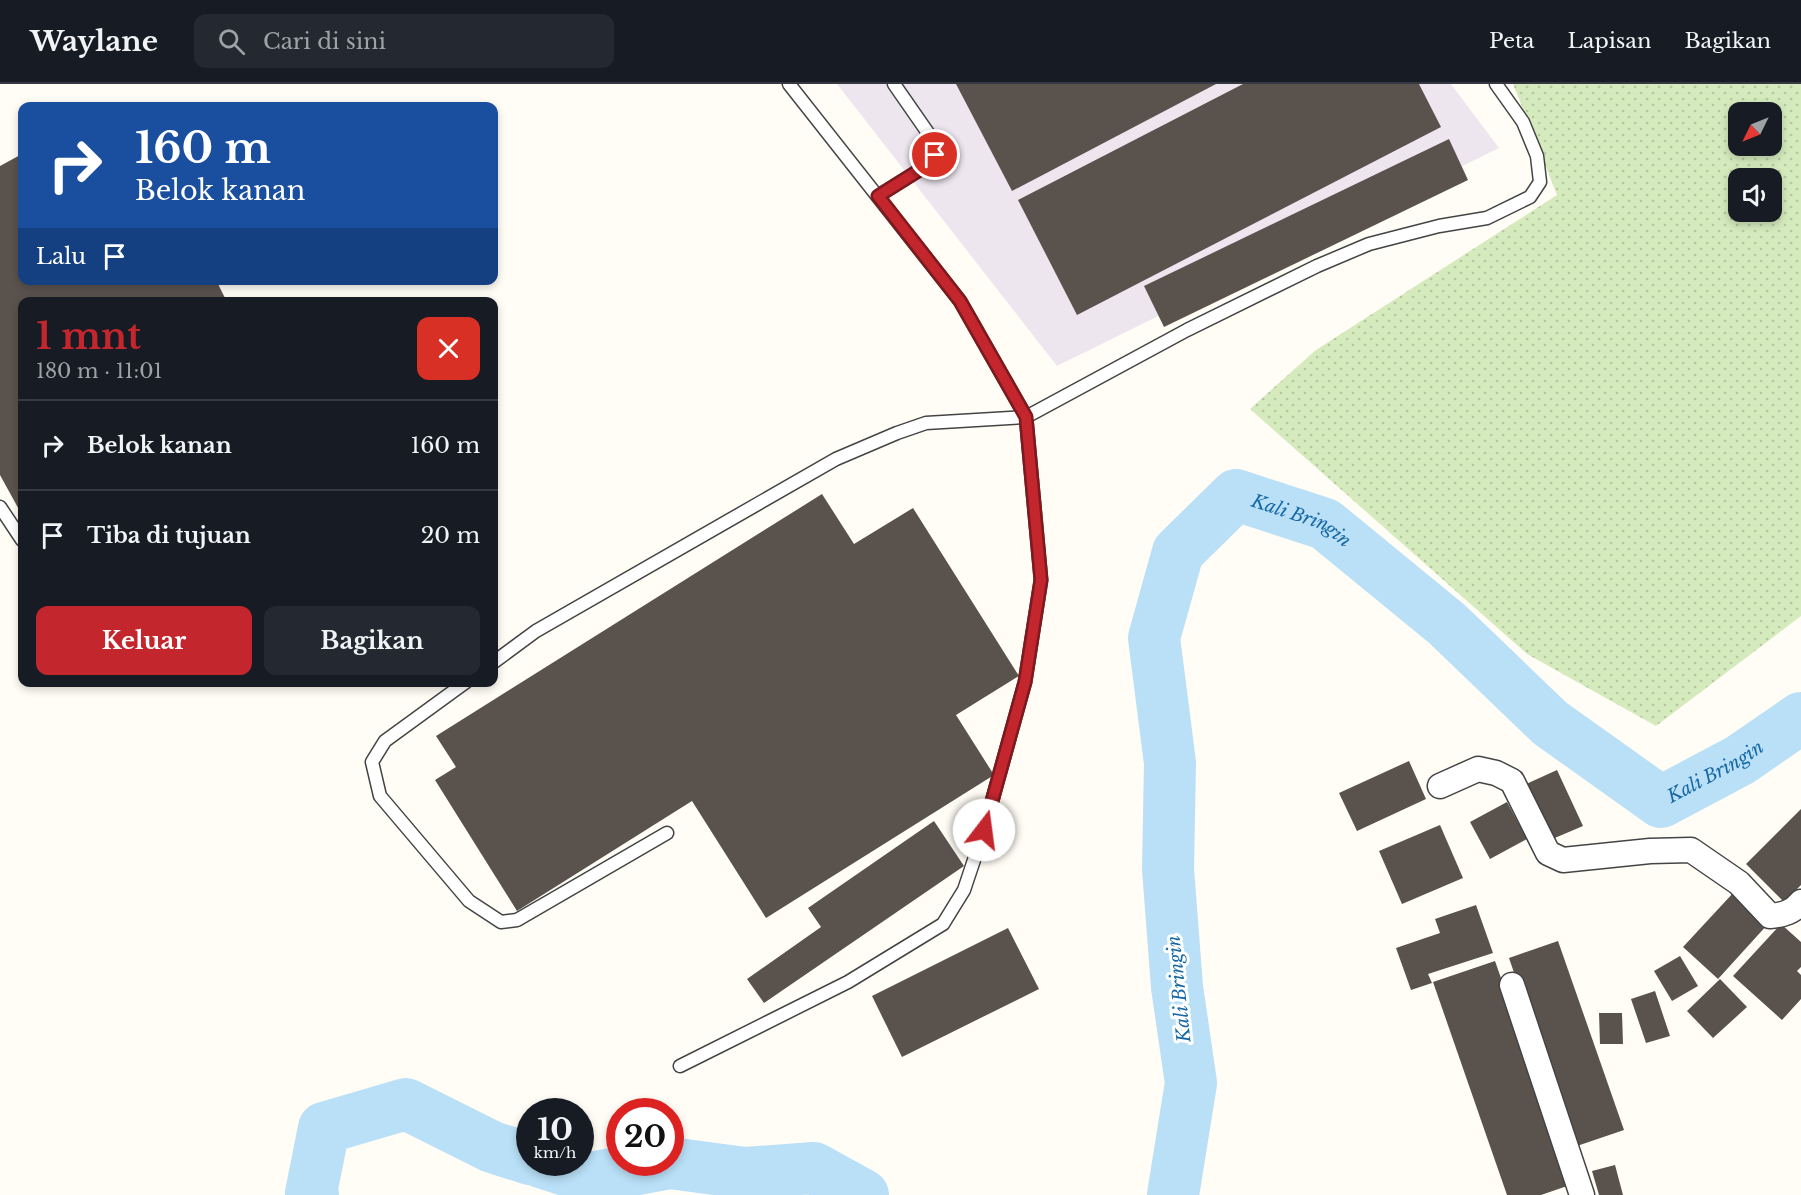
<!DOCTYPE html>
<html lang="id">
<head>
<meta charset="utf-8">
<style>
  body { margin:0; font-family:"Libre Baskerville",serif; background:#242831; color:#f1f3f6; height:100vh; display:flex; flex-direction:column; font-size:22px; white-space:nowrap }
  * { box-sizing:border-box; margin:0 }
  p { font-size:20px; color:#9ea1a6 }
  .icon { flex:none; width:33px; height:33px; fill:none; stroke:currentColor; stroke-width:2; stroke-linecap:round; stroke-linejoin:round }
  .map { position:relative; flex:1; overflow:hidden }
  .panel { position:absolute; left:18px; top:213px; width:480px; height:390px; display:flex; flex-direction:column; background:#171b24; border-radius:12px; box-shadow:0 3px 9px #0003 }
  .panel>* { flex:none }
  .banner { position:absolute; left:18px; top:18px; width:480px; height:183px; border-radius:12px; box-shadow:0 3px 9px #0003; background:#1a4fa0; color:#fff; overflow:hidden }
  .needle { width:39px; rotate:227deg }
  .controls { position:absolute; left:1728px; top:18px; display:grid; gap:12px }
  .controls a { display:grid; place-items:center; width:54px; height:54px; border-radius:12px; background:#171b24; box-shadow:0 3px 9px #0003; font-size:30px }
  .speed { position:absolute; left:516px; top:1014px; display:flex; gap:12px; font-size:30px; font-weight:700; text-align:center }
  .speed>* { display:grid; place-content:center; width:78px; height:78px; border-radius:50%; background:#171b24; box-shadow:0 3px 9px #0003; line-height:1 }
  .speed small { font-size:15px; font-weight:400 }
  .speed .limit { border:9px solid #d22; background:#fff; color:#111 }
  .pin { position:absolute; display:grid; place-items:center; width:51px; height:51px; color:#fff; margin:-26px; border:3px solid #fff; border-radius:50%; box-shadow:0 2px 6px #0007 }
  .me { position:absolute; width:66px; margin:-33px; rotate:15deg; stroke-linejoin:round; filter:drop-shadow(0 0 4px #0008) }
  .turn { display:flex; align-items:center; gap:21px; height:126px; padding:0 18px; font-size:27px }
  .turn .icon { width:78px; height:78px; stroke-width:2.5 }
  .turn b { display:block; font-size:42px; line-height:51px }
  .then { display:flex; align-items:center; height:57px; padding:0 18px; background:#0003; gap:12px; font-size:22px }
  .round { display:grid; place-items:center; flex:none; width:63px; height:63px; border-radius:12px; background:#242831 }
  .head { display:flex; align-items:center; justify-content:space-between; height:102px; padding:0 18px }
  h1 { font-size:36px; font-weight:800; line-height:45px; color:#c4262e }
  .primary-button { display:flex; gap:12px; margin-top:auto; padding:12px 18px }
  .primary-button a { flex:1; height:69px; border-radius:12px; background:#c4262e; color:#fff; font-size:24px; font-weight:800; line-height:69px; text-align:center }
  .primary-button a+a { background:#242831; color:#f1f3f6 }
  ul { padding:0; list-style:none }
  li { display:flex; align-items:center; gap:18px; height:90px; padding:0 18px; border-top:2px solid #363941 }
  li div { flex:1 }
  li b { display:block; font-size:22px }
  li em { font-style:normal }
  header { display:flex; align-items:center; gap:36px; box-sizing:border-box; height:84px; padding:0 30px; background:#171b24; border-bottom:2px solid #363941 }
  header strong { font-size:28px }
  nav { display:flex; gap:33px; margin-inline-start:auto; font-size:21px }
  .search { width:420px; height:54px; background:#242831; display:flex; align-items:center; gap:15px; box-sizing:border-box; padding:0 21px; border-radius:12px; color:#9ea1a6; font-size:22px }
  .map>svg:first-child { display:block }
  .industrial { fill:#eee6ef }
  .grass { fill:url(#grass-dots); fill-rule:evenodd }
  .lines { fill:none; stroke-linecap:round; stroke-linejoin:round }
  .river { stroke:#b9e0f7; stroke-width:52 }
  .building { fill:#5a524d }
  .lane-casing { stroke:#444; stroke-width:15 }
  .street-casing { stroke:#444; stroke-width:27 }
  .lane { stroke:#fff; stroke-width:12 }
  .street { stroke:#fff; stroke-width:24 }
  .route-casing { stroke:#7f191e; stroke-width:15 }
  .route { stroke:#c4262e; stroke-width:10 }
  .labels { text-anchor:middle; stroke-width:6; stroke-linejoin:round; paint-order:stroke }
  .water-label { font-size:18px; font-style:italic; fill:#1768a6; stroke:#fff }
</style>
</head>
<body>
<header>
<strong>Waylane</strong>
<div class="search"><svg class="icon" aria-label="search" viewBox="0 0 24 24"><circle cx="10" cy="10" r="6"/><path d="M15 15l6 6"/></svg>Cari di sini</div>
<nav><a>Peta</a><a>Lapisan</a><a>Bagikan</a></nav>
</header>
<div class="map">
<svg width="1801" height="1111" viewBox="0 0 1801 1111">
  <defs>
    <pattern id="grass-dots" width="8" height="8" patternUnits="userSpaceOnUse" patternTransform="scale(1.5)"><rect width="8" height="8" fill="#d5ebbd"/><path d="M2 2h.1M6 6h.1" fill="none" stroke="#b6c8a1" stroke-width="1.8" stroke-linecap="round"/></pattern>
  </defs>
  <rect width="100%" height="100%" fill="#fffdf5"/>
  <path class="industrial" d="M837,0h614l48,64 -442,218z"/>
  <path class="grass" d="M1513,0h288v532l-145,110 -129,-72 -277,-245 66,-59 241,-155zM1738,28h34v34h-34zM1738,94h34v34h-34z"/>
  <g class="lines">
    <g class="river">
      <path d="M541,1078l49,16 80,-15 75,10 69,-5 49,27"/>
      <path d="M313,1111l-2,-2 13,-65 82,-24 86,43 38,12"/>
      <path id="s1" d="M1173,1111l18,-112 -14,-96 -9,-118 2,-106 -16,-125 24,-86 58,-57 89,29 122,100 103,99 111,79 79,-42 61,-42"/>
    </g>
  </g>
  <g class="building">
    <path d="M956,0h260l-204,107z"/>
    <path d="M1243,0h176l22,43 -364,188 -59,-115z"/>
    <path d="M1449,55l19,41 -304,147 -20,-41z"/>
    <path d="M22,70v126h194l11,22h-205v213l-22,-40v-309z"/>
    <path d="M822,410l32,50 59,-36 106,168 -63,39 38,60 -228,143 -74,-117 -175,110 -82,-131 21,-13 -20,-31z"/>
    <path d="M1409,677l17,38 -69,32 -18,-38z"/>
    <path d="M1557,686l26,56 -33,14 -26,-55z"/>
    <path d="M1507,718l20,37 -37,20 -20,-37z"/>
    <path d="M1801,725v76l-17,17 -38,-38z"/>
    <path d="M934,737l30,45 -200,137 -17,-24 74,-52 -13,-19z"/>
    <path d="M1440,741l23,53 -61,26 -23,-53z"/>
    <path d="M1734,808l34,32 -50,55 -35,-32z"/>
    <path d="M1476,821l17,48 -65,21 4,9 -21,7 -15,-42 44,-15 -5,-14z"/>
    <path d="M1781,840l20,18v25l-4,4 4,4v24l-19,21 -49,-44z"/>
    <path d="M1008,844l31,61 -137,68 -30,-61z"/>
    <path d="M1558,857l66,189 -50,17 -65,-189z"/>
    <path d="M1680,872l18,30 -26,15 -18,-30z"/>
    <path d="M1495,877l78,223 -32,11h-34l-74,-213z"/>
    <path d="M1720,895l27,28 -34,31 -26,-27z"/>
    <path d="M1655,907l15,45 -24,7 -15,-44z"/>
    <path d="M1599,929h23l1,31h-23z"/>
    <path d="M1615,1081l8,30h-24l-7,-24z"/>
  </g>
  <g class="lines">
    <defs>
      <g id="lane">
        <path d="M878,112l48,-30 9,-11v-12l-41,-59"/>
        <path d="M0,423l22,33"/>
        <path d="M494,578l42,-31 300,-172 61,-26 29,-10 100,-6 161,-87 130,-64 52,-22 70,-18 48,-8 43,-21 10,-15 -3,-26 -14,-34 -27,-38"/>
        <path d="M466,598l-81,59 -13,21 8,34 89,105 32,21 16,-2 150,-87"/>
        <path d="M680,982l168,-84 95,-58 21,-34 20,-60 41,-148 16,-102 -15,-163 -66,-116 -171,-217"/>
      </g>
      <g id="street">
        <path d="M1440,702l38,-17 18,4 16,8 36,72 15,7 87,-9 41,-1 48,33 31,33c13,-1 23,-4 31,-14"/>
        <path d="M1512,901l70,210"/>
      </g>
    </defs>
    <use href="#lane" class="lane-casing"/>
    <use href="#street" class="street-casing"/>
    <use href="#lane" class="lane"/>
    <use href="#street" class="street"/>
  </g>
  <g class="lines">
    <defs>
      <path id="route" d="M935,71l-9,11 -48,30 82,105 66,116 15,163 -16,102 -41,148"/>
    </defs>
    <use href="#route" class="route-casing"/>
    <use href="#route" class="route"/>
  </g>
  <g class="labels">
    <g class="water-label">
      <text dy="6" stroke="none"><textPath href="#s1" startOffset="802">Kali Bringin</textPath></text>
      <text dy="6" stroke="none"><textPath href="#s1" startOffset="1324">Kali Bringin</textPath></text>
      <text transform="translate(1179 905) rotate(-96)" y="6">Kali Bringin</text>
    </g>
  </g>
</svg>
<div class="controls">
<a><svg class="needle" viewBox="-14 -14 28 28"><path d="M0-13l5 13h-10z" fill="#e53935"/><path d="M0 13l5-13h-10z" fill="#9ea1a6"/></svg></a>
<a><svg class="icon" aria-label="sound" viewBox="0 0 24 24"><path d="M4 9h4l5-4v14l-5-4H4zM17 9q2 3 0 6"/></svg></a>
</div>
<div class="speed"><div>10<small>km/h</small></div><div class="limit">20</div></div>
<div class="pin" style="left:935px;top:71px;background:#d93025"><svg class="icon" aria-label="arrive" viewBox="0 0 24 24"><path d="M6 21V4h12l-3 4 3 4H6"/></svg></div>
<svg class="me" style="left:984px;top:746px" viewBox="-20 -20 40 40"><circle r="19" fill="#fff"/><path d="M0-13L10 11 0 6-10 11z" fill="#c4262e"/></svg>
<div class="banner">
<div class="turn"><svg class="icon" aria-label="right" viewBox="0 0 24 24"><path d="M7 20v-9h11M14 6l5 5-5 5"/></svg><div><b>160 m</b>Belok kanan</div></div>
<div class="then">Lalu<svg class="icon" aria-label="arrive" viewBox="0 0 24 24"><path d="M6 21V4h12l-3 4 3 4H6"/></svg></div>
</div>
<section class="panel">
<div class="head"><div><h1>1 mnt</h1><p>180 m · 11:01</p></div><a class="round" style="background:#d93025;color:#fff"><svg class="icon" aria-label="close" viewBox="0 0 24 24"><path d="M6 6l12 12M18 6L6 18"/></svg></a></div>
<ul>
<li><svg class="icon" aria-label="right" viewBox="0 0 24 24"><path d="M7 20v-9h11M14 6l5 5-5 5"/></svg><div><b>Belok kanan</b></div><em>160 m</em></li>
<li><svg class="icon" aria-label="arrive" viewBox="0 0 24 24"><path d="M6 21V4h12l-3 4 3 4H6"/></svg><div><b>Tiba di tujuan</b></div><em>20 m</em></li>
</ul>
<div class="primary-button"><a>Keluar</a><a>Bagikan</a></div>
</section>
</div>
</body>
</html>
